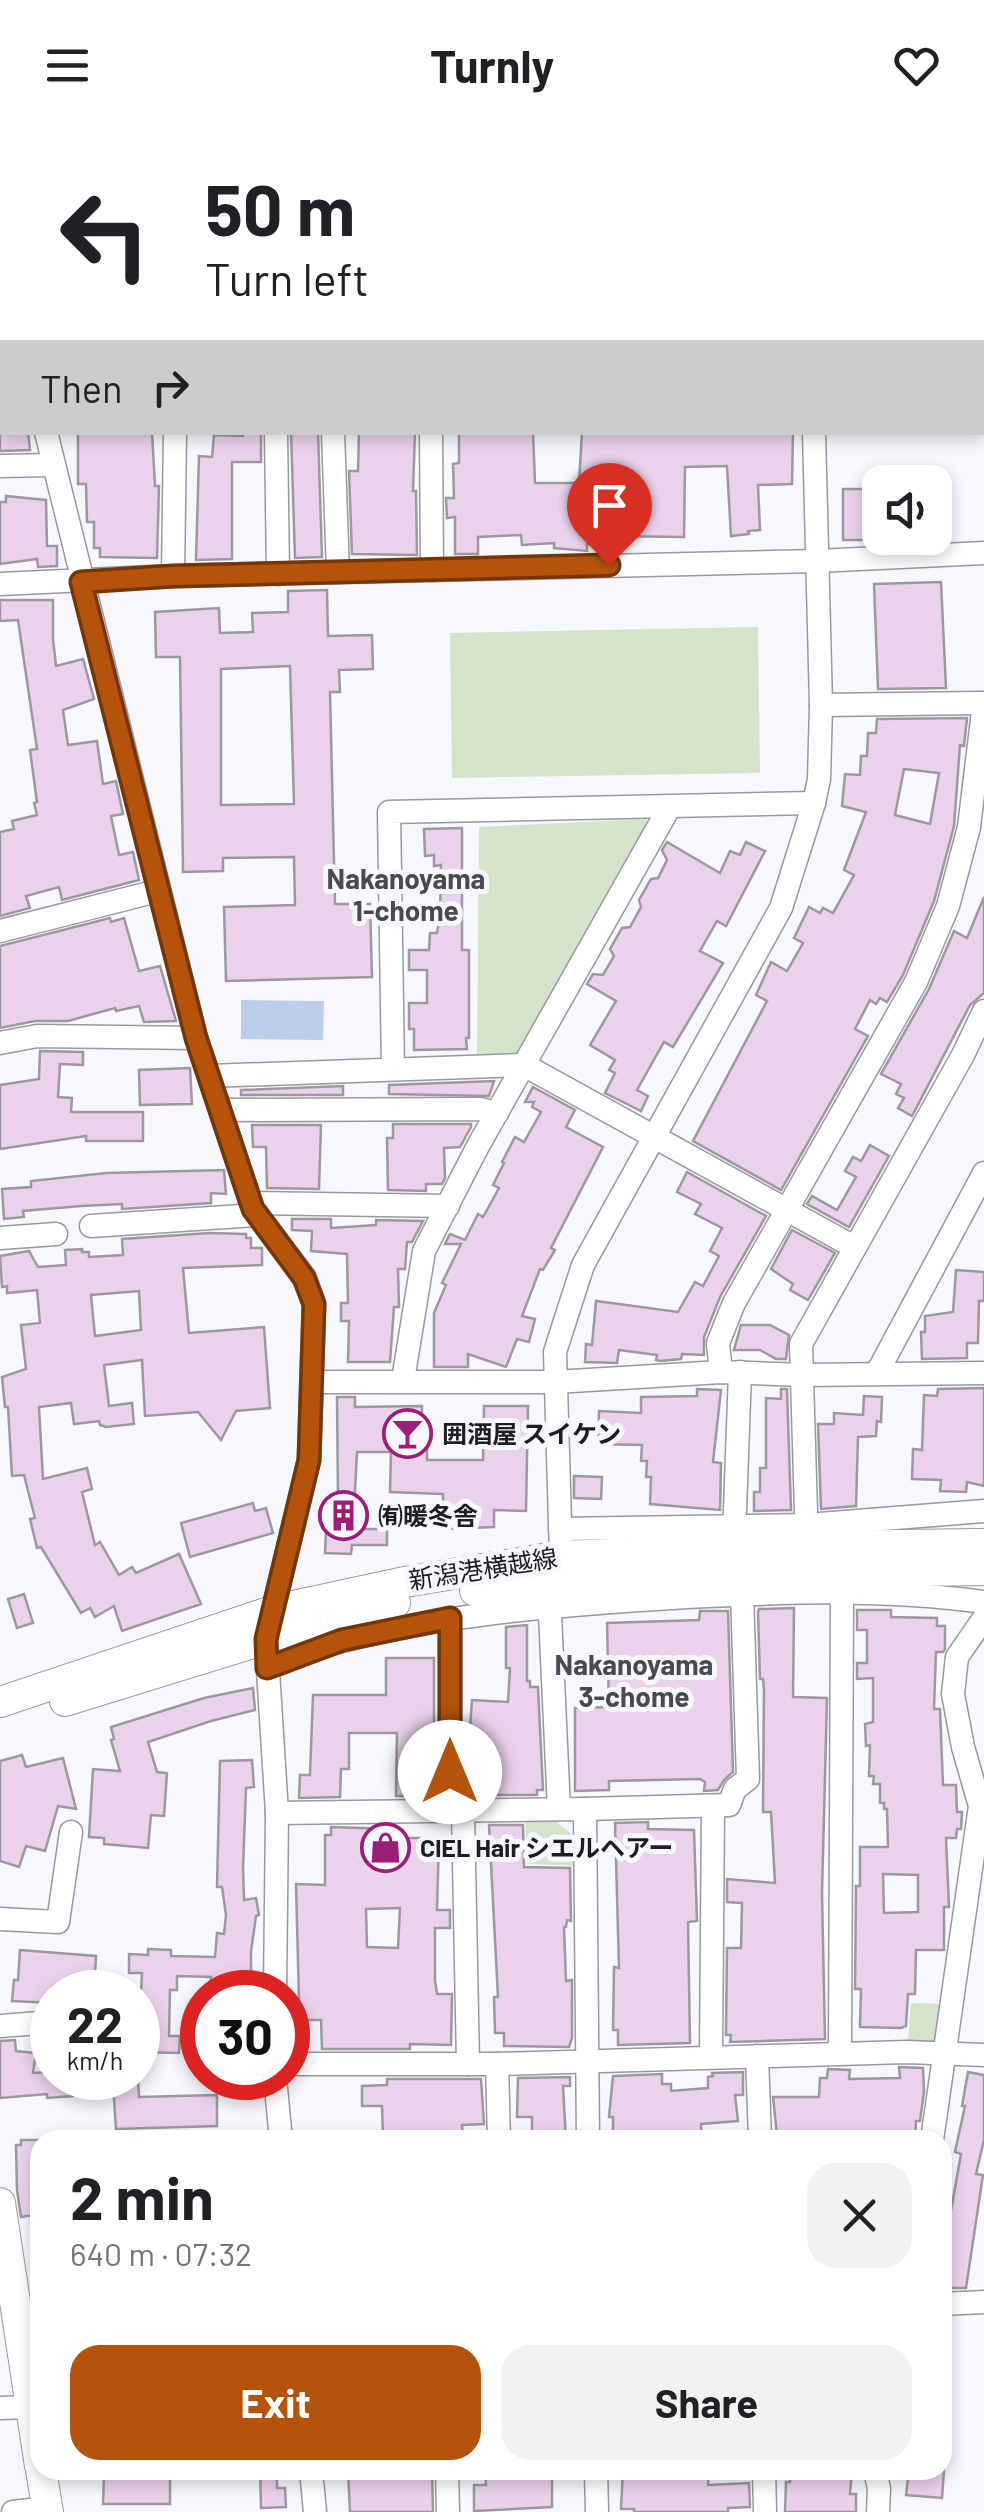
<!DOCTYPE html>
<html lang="en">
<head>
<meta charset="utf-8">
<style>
  body { margin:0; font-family:Barlow,"Noto Sans JP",sans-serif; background:#f2f2f2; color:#202124; height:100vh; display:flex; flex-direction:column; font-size:38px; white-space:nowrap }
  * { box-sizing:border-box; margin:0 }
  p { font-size:32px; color:#757577 }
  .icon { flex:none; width:55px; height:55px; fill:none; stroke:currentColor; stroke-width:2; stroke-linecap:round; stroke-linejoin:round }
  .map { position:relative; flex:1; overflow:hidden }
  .drawer { position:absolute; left:30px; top:2000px; width:922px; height:350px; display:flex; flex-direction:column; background:#fff; border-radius:30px; box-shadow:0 5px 15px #0003 }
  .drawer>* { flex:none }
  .guide { position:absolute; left:0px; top:0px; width:985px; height:305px; box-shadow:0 5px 15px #0003; background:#fff; color:#202124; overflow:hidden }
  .fabs { position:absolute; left:862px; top:335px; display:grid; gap:20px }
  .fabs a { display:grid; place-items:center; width:90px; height:90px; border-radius:20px; background:#fff; box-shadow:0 5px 15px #0003; font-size:50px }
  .speed { position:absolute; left:30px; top:1840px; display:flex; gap:20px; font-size:50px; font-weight:700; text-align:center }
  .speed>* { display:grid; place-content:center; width:130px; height:130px; border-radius:50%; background:#fff; box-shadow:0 5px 15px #0003; line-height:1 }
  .speed small { font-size:25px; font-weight:400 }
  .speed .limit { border:15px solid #d22; background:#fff; color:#111 }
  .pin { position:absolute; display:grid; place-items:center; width:85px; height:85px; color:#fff; margin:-102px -42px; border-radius:50% 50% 50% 0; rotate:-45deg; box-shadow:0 0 10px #0007 }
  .pin .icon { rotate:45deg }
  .me { position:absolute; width:110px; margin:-55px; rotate:0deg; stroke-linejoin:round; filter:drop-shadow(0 0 8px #0008) }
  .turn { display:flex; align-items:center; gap:35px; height:210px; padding:0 40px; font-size:45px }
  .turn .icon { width:130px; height:130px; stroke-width:2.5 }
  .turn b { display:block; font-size:70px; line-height:85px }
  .then { display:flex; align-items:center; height:95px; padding:0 40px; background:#0003; gap:20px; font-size:38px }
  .round { display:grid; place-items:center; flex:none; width:105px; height:105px; border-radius:30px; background:#f2f2f2 }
  .head { display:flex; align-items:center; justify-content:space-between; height:170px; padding:0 40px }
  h1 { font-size:60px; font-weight:700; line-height:75px }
  .primary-button { display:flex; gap:20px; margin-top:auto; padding:20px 40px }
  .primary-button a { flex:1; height:115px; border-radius:30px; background:#b45309; color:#fff; font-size:40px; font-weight:700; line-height:115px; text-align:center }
  .primary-button a+a { background:#f2f2f2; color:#202124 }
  header { display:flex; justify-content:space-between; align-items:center; height:130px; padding:0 40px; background:#fff; font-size:45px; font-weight:700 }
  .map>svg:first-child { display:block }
  .green { fill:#d3e4ca }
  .water { fill:#becdea }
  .building { fill:#ebd2ec; stroke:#9d989d; stroke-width:2.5; fill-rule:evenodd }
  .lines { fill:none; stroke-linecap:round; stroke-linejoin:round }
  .minor-casing { stroke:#9899a0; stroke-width:25 }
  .major-casing { stroke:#9899a0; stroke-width:32 }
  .minor { stroke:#fff; stroke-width:22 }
  .major { stroke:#fff; stroke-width:30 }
  .route-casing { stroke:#753606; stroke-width:25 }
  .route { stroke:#b45309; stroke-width:18 }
  .labels { text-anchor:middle; stroke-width:10; stroke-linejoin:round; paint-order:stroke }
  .poi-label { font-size:25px; font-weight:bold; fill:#1d1e21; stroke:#f7f8fe; text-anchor:start }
  .street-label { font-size:25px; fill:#1d1e21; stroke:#f7f8fe }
  .neighbourhood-label { font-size:28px; font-weight:bold; fill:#494a50; stroke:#f7f8fe }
</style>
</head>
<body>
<header><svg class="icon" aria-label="menu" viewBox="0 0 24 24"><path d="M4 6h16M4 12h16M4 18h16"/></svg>Turnly<svg class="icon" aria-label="heart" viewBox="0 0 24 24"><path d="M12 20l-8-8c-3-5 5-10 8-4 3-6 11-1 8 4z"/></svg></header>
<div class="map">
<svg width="984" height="2382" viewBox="0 0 984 2382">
  <rect width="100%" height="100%" fill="#f7f8fe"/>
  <g class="green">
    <path d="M758,497l2,146 -308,5 -2,-145z"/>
    <path d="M646,689l2,5 -125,227 -8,4 -38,-1 2,-227z"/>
    <path d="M525,1685l25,2 33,26v23l-56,-2z"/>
    <path d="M911,1873l42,1 -6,51 -40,-3z"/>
  </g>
  <path class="water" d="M241,870l83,1 -1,39 -82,-1z"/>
  <g class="building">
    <path d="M0,302h28l2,18 -30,1z"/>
    <path d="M78,302h74l3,54h4l-2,72 -57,-1v-9h-6v-26h-7l-1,-38h-8z"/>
    <path d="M243,302h18v30h-29v97l-36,1 3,-104 13,1 2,-22 29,1z"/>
    <path d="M291,302h27l4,125 -27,1z"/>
    <path d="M359,302h56l-2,59h3l1,64 -65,-1 -3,-83h9z"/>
    <path d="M459,302h74l2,51h44l3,-51h211l-1,52 -34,1 2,45 -12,1 1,3 -18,2 -4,-70 -42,1 -1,70 -74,-1v6l-23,2v7l-33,-3v-5l-32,2 -1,-10 -43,2v17h-23v-37l-8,1 -1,-20h8l-1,-34 6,-1z"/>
    <path d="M843,359h37v32h-8v19h-29z"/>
    <path d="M6,366l40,4 1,46h10v20l-19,1 -1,-8 -37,5v-62h6z"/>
    <path d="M941,452l5,106 -68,1 -4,-105z"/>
    <path d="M327,460l1,46 44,-1 1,34 -34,1 1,22h-10l5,212h35l2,73 -146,4 -2,-74 71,-2 -1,-48 -71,1v13l-40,1 -3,-215h-24l-1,-45 64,-4 1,25 33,-1 -1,-19 36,-1v-21zM290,536l4,138 -73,1v-136z"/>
    <path d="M0,470h53v39l3,27 27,-7 11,40 -31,11 5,35 29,-4 6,43 13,-3 7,33 -12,2 8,39 14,-3 6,28 -77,20 -3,-13 -33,9 4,12 -30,8v-84l14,-3 -2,-8 25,-6 -3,-12 3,-1 -7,-52 7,-1 -19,-129 -18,1z"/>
    <path d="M967,588l-3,28 -4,-1 -6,81 -20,75 -31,74 -16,27 -7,-4 -4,6 -6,-4 -15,29 13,7 -87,154 -88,-49 74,-140 -11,-6 15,-33 16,9 16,-28 -9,-5 15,-31 11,6 3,-5 10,5 21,-38 -10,-5 22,-58 -24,-6 3,-32 15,1 1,-19h6l1,-23h8l1,-14zM904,639l35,4 -9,51 -35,-9z"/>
    <path d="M462,698v122h7v88h-3l1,11 -53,1v-21h-5v-26h18v-33h-18v-20h20l1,-17h7l3,-19 1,-49 -7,1v-11l-9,1 -1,-27z"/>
    <path d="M667,712l53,31 10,-22 10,4 6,-13 19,9 -39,75 -9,-5 -17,30 23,12 -50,84 -9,-5 -27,48 11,6 -7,15 -36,-18 10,-20 -6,-3 6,-10 -25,-15 26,-44 -29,-17 6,-10 10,1 11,-19 -4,-7 12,-21 8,-1 11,-20 -2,-7 12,-21 7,-1 9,-18 -5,-10z"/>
    <path d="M984,767v96l-14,12 -58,111 -14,-8 6,-10 -8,-4 5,-10 -20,-10 48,-85 25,-58 13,7z"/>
    <path d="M110,788l1,4 13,-4 15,53 21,-5 16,55 -32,1 -5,-16 -23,5 -1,-3 -47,13h-33l-35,7v-82z"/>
    <path d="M40,921l43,1v13l-23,-1 -2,33 14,1 -1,14h72v29h-57v-5l-86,13v-64l39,-6z"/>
    <path d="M190,938l2,36 -52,1 -1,-35z"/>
    <path d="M494,951l-5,15 -100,-2v-9z"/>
    <path d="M343,956v9h-102v-5z"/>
    <path d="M533,957l42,23 -9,17 37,20 -52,101 4,2 -12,20 -3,-1 -18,47 13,3 -6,23 -12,-3 -11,28 -38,-13v13h-34v-54l12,-28 -4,-2 19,-39h-16l5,-10 15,6 13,-26 5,3 16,-29 -6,-3 11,-22 -2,-1 13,-25 9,5 17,-30 -9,-5 2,-5h-9z"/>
    <path d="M393,994h78v3l-11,20 -16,1 1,30 -3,6h-16v7l-38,-1 -1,-52h6z"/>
    <path d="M252,995h69l-2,64 -52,-1 -1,-41h-13z"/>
    <path d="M870,1015l19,11 -40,71 -42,-23 5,-8 25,14 19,-33 -11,-6 8,-14 8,4z"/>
    <path d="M224,1040l2,24 -15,-1v10l-89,6v-5l-41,2 -58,5 1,6 -20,2 -2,-30 29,-2v-6l75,-8z"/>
    <path d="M687,1042l79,44 -46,81 -16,40v18l-22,-1 -1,5 -21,2 -4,-1 1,-5 -38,-5 -2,13 -32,-1 1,-18 6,1 4,-44 82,11 17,-30 8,4 16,-30 -9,-5 12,-23 -27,-14 6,-10 -24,-12z"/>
    <path d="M292,1089h39v9l45,-3v-5l47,1 -11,21h-5l-2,27h-7l1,38h-5l-4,55h-42l1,-41h-8v-18h7l-1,-49 -36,-3 1,-20 -20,-1z"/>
    <path d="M792,1100l43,23 -27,47 -18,-10 3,-6 -22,-15z"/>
    <path d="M210,1103l36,1v4h5v10h11v17l-79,3 6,65 75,-6 6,81 -34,3 -15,29 -23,-28 -53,4 -3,-56 -38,5 5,41 23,-3 2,21 -28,3 -6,-2 -1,-4 -25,3 -3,-21 -32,4 4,72 44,-11 5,21 -10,3 13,53 5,-3 19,33 13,-8 4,6 43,-19 22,50 -79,27 -8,-25 -19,11 -5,-9 -9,5 -40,-66 -4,1 -7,-29 5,-1 -11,-43 -12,1 -4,-69h-3l-3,-30 24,-8 -5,-44 19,-2 -3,-33 -30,3v-7l-5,1 -2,-31 29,-5 9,16 28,-2 -1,-15 17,-1v3h7v5l34,-2 -1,-16zM139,1161l2,39 -46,6 -4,-41z"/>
    <path d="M956,1140l28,2v29h-5l-1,42h-11v15l-45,1 -1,-27h4v-16l28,-4z"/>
    <path d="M741,1195h29l19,10 -3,24h-10l-16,-9h-26z"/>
    <path d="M984,1258v98l-17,-4 -1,10 -26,-1 1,-11 -29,-1 1,-30 9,1 2,-55 13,1 1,-7z"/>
    <path d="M697,1259l24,1 -8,72 8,1 -1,47 -70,-6 1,-27h-5l1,-16h-6l1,-16 -44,-1 1,-33 42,2v-16l56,-1z"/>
    <path d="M781,1259h6l4,121 -37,1v-19h6v-24h6v-70l15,1z"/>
    <path d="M864,1266l18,1 -1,25 -4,-1 -1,15 -18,1 -2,69 -35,3 -3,-85h16v-11l29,2z"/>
    <path d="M337,1267h18v10l67,-1v32h5v22h56l1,-54h44l-2,105 -32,-1v17l-51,2v-35l-53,-2 1,-40h-34l-4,77h34v16h-35l-1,9 -26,-1 1,-22h6l2,-32h4z"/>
    <path d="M574,1346l28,1 -1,22 -27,-1z"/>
    <path d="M253,1373l2,8 11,-3 7,25 -83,24 -9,-34z"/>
    <path d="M24,1464l9,29 -16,5 -9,-29z"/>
    <path d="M794,1478l-1,89 34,1 -5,195 3,146 -95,3 1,-7h-5l1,-87h14l1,-45 -15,-1v-23l48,4 -4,-71h-8l1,-122 -1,-11h-3l-2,-67 1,-3z"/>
    <path d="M857,1480h34v7l46,1v8h8v23l-2,3h-7l-2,57h6l3,76h13l1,27h5l-1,17h-4l-1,9h-10l3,69h-5v43h-28l-1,44h-7l-2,32 -5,2 -41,-1 1,-38h-6l1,-103h4v-39h28l-1,-38h-3v-6h-4v-19h-7l1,-8h-5l1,-31 -4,1 -1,-22 8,-2v-44l-16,1v-16h10v-33h-10zM883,1744l35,1v37l-34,1z"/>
    <path d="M700,1481h28l5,161 -9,8 -6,10 -14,1 1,-9 -5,-3 -91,2v9l-34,1v-83l34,-1 -2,-84 92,-3z"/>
    <path d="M527,1495v56h3v6h8l5,103h-6v5h-65l3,-54h-6l3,-41 36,2 2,-34h-4v-41z"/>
    <path d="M386,1528h48v138h-38l1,-63h-48v36h-8l-1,28 -41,1 1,-23h10l3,-80h73z"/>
    <path d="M253,1558l2,22 -44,11 -63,21 9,30 10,1 -3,43 -13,-1 -3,33 -44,-4v-6l-15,-1 4,-68 27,2 -9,-31 3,-1 -3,-12 93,-29z"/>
    <path d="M22,1625l4,12 37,-9 13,51 -18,-3 -13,45 -19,-5 -7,21 -19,-6v-100z"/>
    <path d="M252,1630l2,27 -8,1 -3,80 1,32 12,-2 3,17 -3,1 -5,36v40h-40v-15l-34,-1v14h-7l-1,46h11l-1,17 -41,-1 4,-79h-13v-19l19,1v-6l23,1v6l44,1 2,-24 7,1 2,-19 -4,-28h-5l3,-126z"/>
    <path d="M648,1692v7l46,1 3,91 -9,1 2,121 -72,2v-15h-5l1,-63 5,1 -4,-145z"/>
    <path d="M489,1695h34l1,42 46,1 1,53 -4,-1 -1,7h-2l2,54 6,-1v58l-3,9 -65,-1v-13h-9l-1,-36h4z"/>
    <path d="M331,1697l61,2v9h47l-2,72h13v18h-15v53l2,13h15l-1,51 -41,-1v5h-88l-1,-29h-29v-20h7l-3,-116 29,1v-50h6zM400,1778l-2,40 -31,-1 -1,-38z"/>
    <path d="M20,1820l76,6 -2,36h-42v11l-40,-2 2,-21h4z"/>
    <path d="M15,1910l1,11 20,2 -3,20 19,-1v6h39l1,11 -19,2v5l-26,2v-4l-47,4v-57z"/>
    <path d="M899,1937l24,1 1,24 -4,29h-4l-1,19h-127v-5h-11l-4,-38h46l1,-19h7l1,-9 22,1 -1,9 51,-1z"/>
    <path d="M743,1942v23h-8l3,26 -37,3 1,16h-89v-23h-4l4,-41 49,-2v10h9v7l37,-3v-11l5,-1 -1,-3z"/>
    <path d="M968,1942l16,3v65l-8,34 7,1 -17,113h-12l-12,-2v-25l19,-107 -6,-2 10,-46h-3z"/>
    <path d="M570,1947v9h-7l3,54h-34v-23h-15l1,-39z"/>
    <path d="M120,1948h18l1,19 78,-2v31l-101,3 -3,-45h8z"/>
    <path d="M387,1949h94l3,45 -22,1 1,12 -80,-1 -1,-30h-20v-20l25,-1z"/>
    <path d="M21,2010h19v74l-19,3 -4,-27 -1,-45h5z"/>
    <path d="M110,2340h60v34h-67l1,-29h6z"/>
    <path d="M260,2340h17v18h8l1,19 -25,1z"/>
    <path d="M348,2340h84l1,42h-83z"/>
    <path d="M485,2340h67v37l-78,4v-26h12z"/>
    <path d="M623,2340h86l-1,15 41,-2 1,24 -22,1v4h-94v-3h-13z"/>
    <path d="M791,2340h61l-2,24h6v18h-71l1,-30h4z"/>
    <path d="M909,2340h35l-2,28 -36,-3z"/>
  </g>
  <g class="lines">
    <defs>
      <g id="minor">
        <path d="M13,0v2"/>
        <path d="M155,0v2"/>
        <path d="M421,0v2"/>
        <path d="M497,0l1,2"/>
        <path d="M648,0v2"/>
        <path d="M806,0v2"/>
        <path d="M960,0v2"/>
        <path d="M0,95h2"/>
        <path d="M0,207h2"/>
        <path d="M982,257h2"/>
        <path d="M982,281h2"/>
        <path d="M46,302l150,606 57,171 52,69 9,26 -5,156 -43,179 11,174 -2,179"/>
        <path d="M276,302l2,142"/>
        <path d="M333,302l5,140"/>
        <path d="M431,302l1,138"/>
        <path d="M0,336l52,-1"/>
        <path d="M173,446l2,-144"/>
        <path d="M0,454l173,-8 644,-15 167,-8"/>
        <path d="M821,575l161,-2"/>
        <path d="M0,801l157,-40"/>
        <path d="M0,913l37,-7 159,2"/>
        <path d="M393,939l-4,-257 425,-9"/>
        <path d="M209,946l315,-11 330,182"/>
        <path d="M222,980l258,-1 17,4"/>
        <path d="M250,1073l198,3"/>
        <path d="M91,1096l166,-11"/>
        <path d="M0,1108l56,-4"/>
        <path d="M721,1242l-3,-29 16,-40 182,-321 32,-76 21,-79 15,-124"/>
        <path d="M877,1243l107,-200"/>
        <path d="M403,1250l21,-129 54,-105 191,-338"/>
        <path d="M312,1252h243l166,-10 83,3 180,-2"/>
        <path d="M560,1399l247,-4 177,-14"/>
        <path d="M734,1408l6,-166"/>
        <path d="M807,1416l-6,-202 162,-289 21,-44"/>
        <path d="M561,1426l-6,-204 28,-87 198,-357 33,-105 5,-24 2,-74 -7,-273"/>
        <path d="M549,1463l10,216"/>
        <path d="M450,1488v192"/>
        <path d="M267,1538c26,-9 52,-22 79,-28 112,-28 226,-36 341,-43 101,-5 196,-9 297,5"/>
        <path d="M585,1679l144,-4 6,-16 13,-10 -6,-185"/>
        <path d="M463,1682l5,252"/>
        <path d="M277,1683l308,-4 3,331"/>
        <path d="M0,1789l58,3 13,-90"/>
        <path d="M0,1896l52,-4"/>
        <path d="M840,1923l2,-461"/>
        <path d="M711,1925l2,-249"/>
        <path d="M757,1926l3,84"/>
        <path d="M288,1934h209l410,-12 77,3"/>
        <path d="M497,1934l2,76"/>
        <path d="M275,1948l6,62"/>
        <path d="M932,2010l48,-334 -17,-59 -10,-53 4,-37 27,-39"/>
        <path d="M942,2174l42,-2"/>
        <path d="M0,2278l30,-1"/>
        <path d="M311,2340l4,42"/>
        <path d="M447,2340l1,42"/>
        <path d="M596,2340l1,42"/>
        <path d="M764,2340l1,42"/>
        <path d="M875,2340l4,19 -1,23"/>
        <path d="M13,2382l34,-4"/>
      </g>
      <g id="major">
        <path d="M475,1461c168,-25 339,-18 509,-21"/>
        <path d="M65,1571l201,-62 129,-36"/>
        <path d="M0,1572l275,-92 130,-28 156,-26 246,-10 177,-2"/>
        <path d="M0,2073l40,263"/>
        <path d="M41,2340l7,42"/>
      </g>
    </defs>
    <use href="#minor" class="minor-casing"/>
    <use href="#major" class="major-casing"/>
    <use href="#minor" class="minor"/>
    <use href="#major" class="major"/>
  </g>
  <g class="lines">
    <defs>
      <path id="route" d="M450,1642v-154l-108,22 -75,28 -1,-29 43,-179 5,-156 -10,-26 -51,-69 -57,-171 -115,-456 92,-6 436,-11"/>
    </defs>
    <use href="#route" class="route-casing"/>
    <use href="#route" class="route"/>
  </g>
  <defs>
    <symbol id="bar-ring" viewBox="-11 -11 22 22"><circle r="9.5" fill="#f7f8fe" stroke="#9b1f76" stroke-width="1.5"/><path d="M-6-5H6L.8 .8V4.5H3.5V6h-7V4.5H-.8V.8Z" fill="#9b1f76"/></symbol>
    <symbol id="building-ring" viewBox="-11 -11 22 22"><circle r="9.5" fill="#f7f8fe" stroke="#9b1f76" stroke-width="1.5"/><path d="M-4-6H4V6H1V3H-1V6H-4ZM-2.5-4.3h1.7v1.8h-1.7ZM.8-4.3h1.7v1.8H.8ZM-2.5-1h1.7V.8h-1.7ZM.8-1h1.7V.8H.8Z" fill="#9b1f76"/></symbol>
    <symbol id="shop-ring" viewBox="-11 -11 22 22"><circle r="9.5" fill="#f7f8fe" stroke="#9b1f76" stroke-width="1.5"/><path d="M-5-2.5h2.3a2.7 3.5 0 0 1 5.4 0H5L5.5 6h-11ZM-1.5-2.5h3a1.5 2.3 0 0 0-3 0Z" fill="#9b1f76"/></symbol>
  </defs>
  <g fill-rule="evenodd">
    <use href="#bar-ring" x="380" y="1276" width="55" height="55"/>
    <use href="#building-ring" x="316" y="1358" width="55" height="55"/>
    <use href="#shop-ring" x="358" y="1690" width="55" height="55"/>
  </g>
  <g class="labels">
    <g class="poi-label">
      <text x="442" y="1313">囲酒屋 スイケン</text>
      <text x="378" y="1395">㈲暖冬舎</text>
      <text x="420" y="1727">ClEL Hair シエルヘアー</text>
    </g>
    <g class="street-label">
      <text transform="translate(483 1439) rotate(-9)" y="9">新潟港横越線</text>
    </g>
    <g class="neighbourhood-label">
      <text x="406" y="759">Nakanoyama<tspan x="406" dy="32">1-chome</tspan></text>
      <text x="634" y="1545">Nakanoyama<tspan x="634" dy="32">3-chome</tspan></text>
    </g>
  </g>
</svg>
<div class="fabs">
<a><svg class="icon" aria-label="sound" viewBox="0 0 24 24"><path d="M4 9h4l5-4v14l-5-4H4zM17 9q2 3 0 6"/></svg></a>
</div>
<div class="speed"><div>22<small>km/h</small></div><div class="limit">30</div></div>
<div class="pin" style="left:609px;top:435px;background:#d93025"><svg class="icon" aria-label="arrive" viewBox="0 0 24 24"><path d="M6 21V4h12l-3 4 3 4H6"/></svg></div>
<svg class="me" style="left:450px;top:1642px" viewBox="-20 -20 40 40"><circle r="19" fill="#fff"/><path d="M0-13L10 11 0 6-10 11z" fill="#b45309"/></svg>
<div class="guide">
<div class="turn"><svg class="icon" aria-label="left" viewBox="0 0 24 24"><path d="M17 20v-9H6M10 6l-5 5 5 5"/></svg><div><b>50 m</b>Turn left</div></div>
<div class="then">Then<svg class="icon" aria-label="right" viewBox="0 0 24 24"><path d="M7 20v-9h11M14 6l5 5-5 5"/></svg></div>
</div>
<section class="drawer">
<div class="head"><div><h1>2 min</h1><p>640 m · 07:32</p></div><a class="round"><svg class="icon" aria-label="close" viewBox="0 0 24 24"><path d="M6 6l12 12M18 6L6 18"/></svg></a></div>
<div class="primary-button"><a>Exit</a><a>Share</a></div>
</section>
</div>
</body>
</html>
